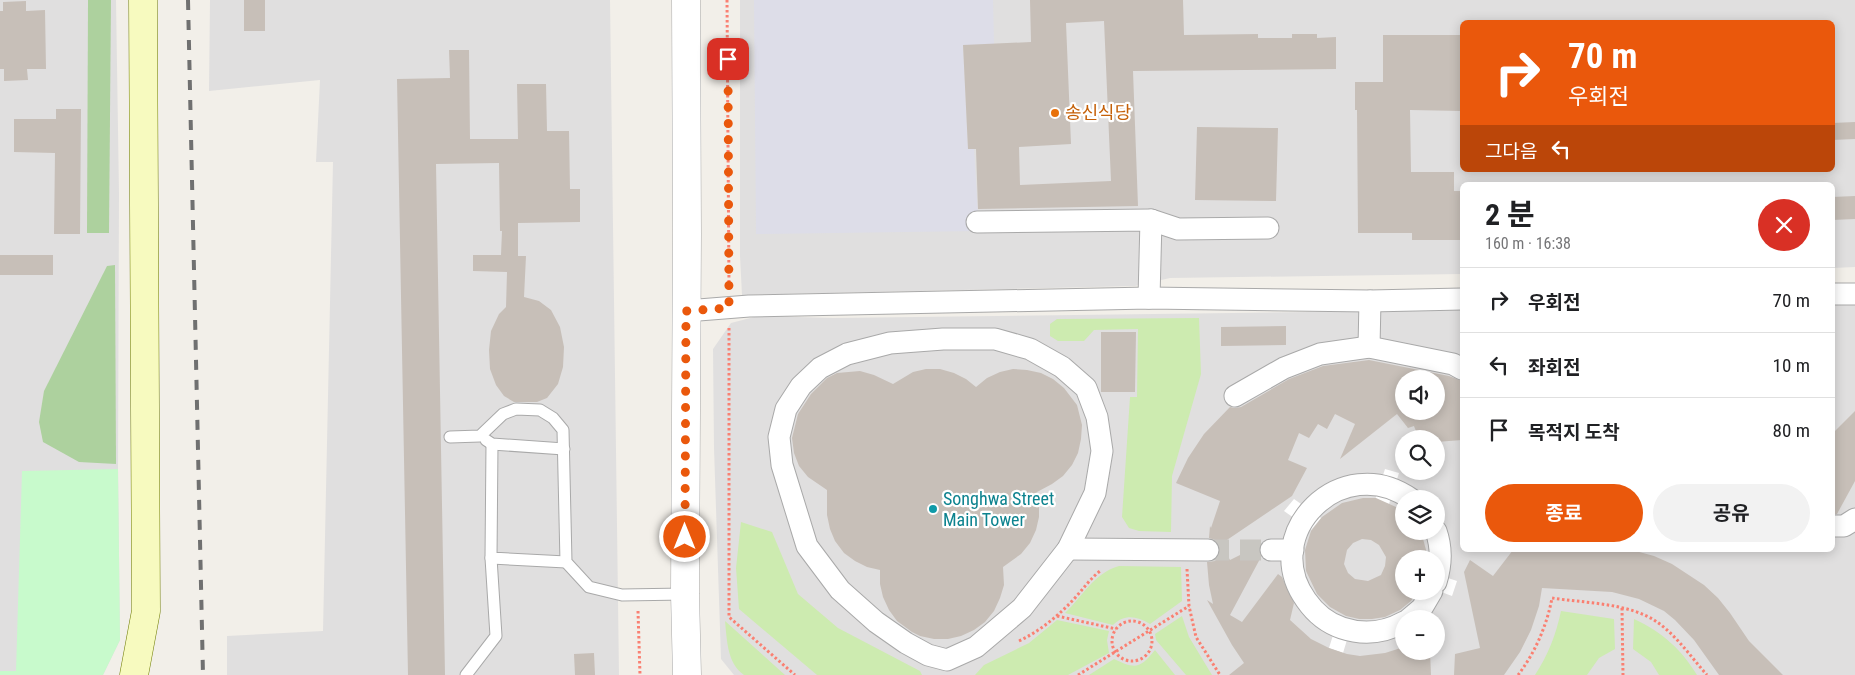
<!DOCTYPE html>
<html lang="ko">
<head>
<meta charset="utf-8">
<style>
  body { margin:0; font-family:"Roboto Condensed","Noto Sans KR",sans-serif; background:#f2f2f2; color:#202124; height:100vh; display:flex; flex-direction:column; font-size:19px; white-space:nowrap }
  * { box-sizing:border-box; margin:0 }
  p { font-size:16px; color:#757577 }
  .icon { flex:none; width:28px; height:28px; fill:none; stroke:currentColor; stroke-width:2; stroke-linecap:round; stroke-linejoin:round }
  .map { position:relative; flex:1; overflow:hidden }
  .drawer { position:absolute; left:1460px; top:182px; width:375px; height:370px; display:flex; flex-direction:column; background:#fff; border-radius:8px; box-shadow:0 2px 12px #0003 }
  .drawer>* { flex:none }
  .banner { position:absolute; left:1460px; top:20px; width:375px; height:152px; border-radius:8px; box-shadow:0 2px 12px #0003; background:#ea580c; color:#fff; overflow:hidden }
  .buttons { position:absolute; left:1395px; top:370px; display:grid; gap:10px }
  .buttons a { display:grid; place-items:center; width:50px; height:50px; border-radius:50%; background:#fff; box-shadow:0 2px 12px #0003; font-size:25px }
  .pin { position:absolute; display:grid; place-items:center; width:42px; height:42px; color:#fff; margin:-21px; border-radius:10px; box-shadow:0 2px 8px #0006 }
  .me { position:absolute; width:55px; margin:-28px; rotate:0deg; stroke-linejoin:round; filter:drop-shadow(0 0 4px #0008) }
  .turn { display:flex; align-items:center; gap:18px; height:105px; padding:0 25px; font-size:22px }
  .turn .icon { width:65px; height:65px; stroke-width:2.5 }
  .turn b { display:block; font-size:35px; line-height:42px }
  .then { display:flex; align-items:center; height:48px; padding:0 25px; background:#0003; gap:10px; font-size:19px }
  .round { display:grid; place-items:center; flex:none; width:52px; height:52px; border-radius:26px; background:#f2f2f2 }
  .summary { display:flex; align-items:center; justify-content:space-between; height:85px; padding:0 25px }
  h1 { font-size:30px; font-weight:700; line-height:38px }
  .action { display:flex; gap:10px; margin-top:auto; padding:10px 25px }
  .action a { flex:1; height:58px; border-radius:30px; background:#ea580c; color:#fff; font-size:20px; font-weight:700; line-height:58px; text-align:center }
  .action a+a { background:#f2f2f2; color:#202124 }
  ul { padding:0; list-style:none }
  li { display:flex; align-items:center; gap:15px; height:65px; padding:0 25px; border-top:1px solid #e0e0e0 }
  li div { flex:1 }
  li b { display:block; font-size:19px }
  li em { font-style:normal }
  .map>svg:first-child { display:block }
  .residential { fill:#e0dfdf; fill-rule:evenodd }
  .grass { fill:#cdebb0 }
  .forest { fill:#add19e }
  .park { fill:#c8facc }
  .plaza { fill:#dddde8 }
  .pier { fill:#fff }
  .building { fill:#c7bfb8; fill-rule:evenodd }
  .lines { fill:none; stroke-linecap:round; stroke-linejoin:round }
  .minor-tunnel { stroke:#c8c6c1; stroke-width:21; stroke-dasharray:21 11; stroke-linecap:butt }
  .service-casing { stroke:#a9a9a9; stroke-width:13 }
  .minor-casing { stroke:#a9a9a9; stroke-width:23 }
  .tertiary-casing { stroke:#a9a9a9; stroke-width:29 }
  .secondary-casing { stroke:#707d05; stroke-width:29 }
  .path { stroke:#fa8072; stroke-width:3; stroke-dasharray:2.5 2.5; stroke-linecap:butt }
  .service { stroke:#fff; stroke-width:11 }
  .minor { stroke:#fff; stroke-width:21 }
  .tertiary { stroke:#fff; stroke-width:28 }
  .secondary { stroke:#f7fabf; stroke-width:28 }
  .rail { stroke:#707070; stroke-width:4; stroke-dasharray:10 10; stroke-linecap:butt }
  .route { stroke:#ea580c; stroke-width:9; stroke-dasharray:0 16.2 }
  .food-dot { fill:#e8710a; stroke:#fff; stroke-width:2 }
  .culture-dot { fill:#0f9aa8; stroke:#fff; stroke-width:2 }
  .labels { text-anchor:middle; stroke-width:4.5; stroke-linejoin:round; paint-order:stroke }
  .food-label { font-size:18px; fill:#c56008; stroke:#fff; text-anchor:start }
  .culture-label { font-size:18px; fill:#0d838f; stroke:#fff; text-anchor:start }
</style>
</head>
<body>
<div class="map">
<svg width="1855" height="675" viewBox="0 0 1855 675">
  <rect width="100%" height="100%" fill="#f2efe9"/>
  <g class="residential">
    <path d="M0,0h116l3,194 -1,275 2,171 -17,35h-103z"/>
    <path d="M210,0h400l9,675h-392v-39l96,-5 10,-469h-17l4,-82 -111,11z"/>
    <path d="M740,0h1115v267l-22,1 -1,-83h-370v89l-292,4 -35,8 -393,9 -2,-39zM1462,22h370v148h-370z"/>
    <path d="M1855,303v372h-1121l-13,-16 -7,-211 -1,-99 18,-26 27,-7 75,2 629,-8v240h370l1,-246zM1404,379h32v32h-32zM1404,439h32v32h-32zM1404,499h32v32h-32zM1404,559h32v32h-32zM1404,619h32v32h-32z"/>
  </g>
  <g class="grass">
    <path d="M1199,318l2,56 -29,102 -1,56 -32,-1 -10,-3 -7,-11 8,-120h7l1,-68 -44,1 -10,11h-26l-8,-5v-12l7,-5z"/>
    <path d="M741,522l31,10 26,62 40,34 82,43 2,4h-105l-78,-66 -3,-41z"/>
    <path d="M1119,566l62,1 1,34 -32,23c-14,-8 -25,-10 -37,1l-48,-12c18,-17 29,-40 54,-47z"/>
    <path d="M1561,611l53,8 1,30 -16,9 -12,17h-52c13,-20 21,-40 26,-64z"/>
    <path d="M1182,616l7,21 23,38h-26l-30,-35 -1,-6z"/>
    <path d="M1634,619c28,13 47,30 63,56h-38l-8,-13 -18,-13z"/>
    <path d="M1057,620l52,11 -2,9 2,13 -41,22h-93l9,-10 45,-22z"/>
    <path d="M725,621l60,54h-41c-17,-12 -17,-35 -19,-54z"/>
    <path d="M1155,650l20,25h-86l25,-16c21,10 26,10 41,-9z"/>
  </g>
  <g class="forest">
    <path d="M88,0h23l-2,233h-22z"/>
    <path d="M115,265l1,199 -37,-2 -36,-20 -4,-20 5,-31 63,-125z"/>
  </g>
  <path class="park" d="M118,469l2,171 -17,35h-103v-4h16l6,-200z"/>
  <path class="plaza" d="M754,0h239l1,44 -31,2 5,103h6l5,82 -223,3z"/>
  <g class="pier">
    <path d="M1385,469l14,4 -10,31 -14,-4z"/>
    <path d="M1294,499l27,19 -10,12 -27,-19z"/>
    <path d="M1436,574l21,7 -5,15 -16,-6z"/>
    <path d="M1339,616l14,4 -10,33 -14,-5z"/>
  </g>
  <g class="building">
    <rect x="244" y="0" width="21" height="31"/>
    <path d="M1030,0h153l1,35 74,-1v4h34v-4h25v4l19,-1v32l-203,2 5,135 -160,3 -2,-60h-8l-5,-104 68,-3zM1104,21l7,160 -91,4 -1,-38 52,-3 -5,-121z"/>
    <path d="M26,1v10l19,-1 1,59h-19l1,11 -24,1v-12h-4v-58h3v-9z"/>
    <path d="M1383,35h79v76l-52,-1 1,62h43v19h8v49h-50v-7h-54l-1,-123h-2v-28h28z"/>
    <path d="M449,50h20l1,89h48l-1,-55h29l1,47h22l1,58h10v33l-62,1v33h8l-2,41 15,4 12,9 9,17 4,20 -1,20 -5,17 -11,14 -10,4h-23l-10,-6 -8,-11 -6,-16 -1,-19 2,-19 8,-17 7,-7 1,-35 -34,-1v-16h28l1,-24h-2l-1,-68 -63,1 9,511h-37l-11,-596 53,-1z"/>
    <path d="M56,109h25l-1,125h-26l1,-81 -41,-1v-33h42z"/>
    <path d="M1855,122v17l-23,1v-17z"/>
    <path d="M1197,127l81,1 -2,73 -81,-1z"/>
    <path d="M1855,196v23l-23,1v-23z"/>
    <rect x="0" y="255" width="53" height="20"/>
    <path d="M1286,326v19l-65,1v-19z"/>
    <path d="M1101,332h35l-1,60h-34z"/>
    <path d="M1369,360l80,16 13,5v59l-26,2v-3h-17l-5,-13 -6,2 -11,-14 -57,45 15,-35 -20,-10 -8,15 -9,-5 -9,14 -10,-5 -11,27 19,8 -15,28 -71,48 9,16 30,-15 -1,5 2,7 -31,58 12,7 36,-48 4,3 12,26 -4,17 21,19 18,9 18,6 13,2 25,-3 19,-6v4h26l1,24h-202l15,-12 -12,-18 -25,-45 6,4 -4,-19 -2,-23 8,-1 4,-5 1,-5 -1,-8 -4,-3 -6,-2 1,-12 1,2 9,-27 -44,-18 12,-25 16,-24 26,-27 5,1 6,-1 48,-28 34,-13zM1404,379h32v32h-32z"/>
    <path d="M926,369h14l14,4 12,6 10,8 11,-9 13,-6 13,-3 14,1 14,3 12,6 11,9 13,17 5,20 -1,14 -3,14 -6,12 -9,11 -11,8 -15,8 2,11v14l-3,13 -6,13 -9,11 -18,13 1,18 -4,13 -6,13 -9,11 -11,8 -13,6 -13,3h-14l-14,-3 -8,-4 -15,-11 -8,-11 -6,-13 -3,-13v-14l-13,-3 -12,-6 -11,-8 -9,-12 -5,-12 -3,-14v-25l-19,-13 -9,-11 -5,-13 -2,-15 6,-24 13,-20 16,-16 10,-5 23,-2 14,4 19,9 20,-12z"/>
    <path d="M1855,411v70l-18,33h-5v-80z"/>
    <path d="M1363,498h13l20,9 8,6v18h17l5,19v9h-22v32h13l-6,10 -11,9 -15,7 -13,2h-13l-13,-3 -16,-9 -13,-13 -11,-23 -1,-21 6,-19 11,-14 20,-14zM1362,539l9,1 8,5 7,12 -1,9 -4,9 -13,6 -13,-2 -7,-6 -4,-9 3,-14 6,-7z"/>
    <path d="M1513,550h119l22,6 18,8 32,21 14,13 12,15 19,28 34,34h-64l-25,-35 -19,-20 -11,-9 -25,-12 -27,-7 -70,-4 -3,18 -8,24 -11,22 -16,23h-50l1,-21 25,-6 -16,-76 6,-12 23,16z"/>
    <path d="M594,653l1,22h-20l-1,-21z"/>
  </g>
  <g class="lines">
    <path class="minor-tunnel" d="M1208,550h63"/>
    <defs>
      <g id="service">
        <path d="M450,437l30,-1 23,-22 13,-5 24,1 13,8 10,12 3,132 23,25 33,8 63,-1"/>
        <path d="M486,440l6,4 72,5"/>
        <path d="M492,444l-1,114 75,4"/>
        <path d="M466,675l30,-39 -5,-78"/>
      </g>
      <g id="minor">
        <path d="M977,222l174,-2 27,9 90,-1"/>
        <path d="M1832,294h23"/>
        <path d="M1149,298l2,-78"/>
        <path d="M686,311l63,-5 400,-8 221,3 92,-2"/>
        <path d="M943,339h52l35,10 32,18 24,21 11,29 5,34 -7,42 -27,56 -46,59 -46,39 -29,13 -19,-5 -22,-12 -30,-21 -36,-32 -33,-44 -25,-81 -3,-28 7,-28 15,-23 19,-18 27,-14 43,-11z"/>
        <path d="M1369,347l1,-46"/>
        <path d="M1235,396l49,-28 36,-14 49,-7 84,17 9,5"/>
        <path d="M1832,526h12l11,-7"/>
        <path d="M1436,531c6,17 5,35 0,51"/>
        <path d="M1068,549l140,1"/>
        <path d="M1271,550h22"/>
        <path d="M1409,619l13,-11 10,-17"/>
        <path d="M1404,622c-20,11 -41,13 -62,6 -15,-5 -27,-15 -36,-28 -48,-67 36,-150 105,-101"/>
      </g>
      <path id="tertiary" d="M686,0l1,233 -2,361 2,81"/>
      <path id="secondary" d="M134,675l12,-64 -3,-611"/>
    </defs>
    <use href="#service" class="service-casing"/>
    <use href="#minor" class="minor-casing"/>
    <use href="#tertiary" class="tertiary-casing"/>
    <use href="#secondary" class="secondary-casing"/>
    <g class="path">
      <path d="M727,0l2,287"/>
      <path d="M729,328v289l66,58"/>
      <path d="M1187,569l2,37 7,31 24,38"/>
      <path d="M1622,608l1,67"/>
      <path d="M638,611l2,64"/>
      <path d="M1057,616l59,13"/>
      <circle cx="1132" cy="641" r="20"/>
      <path d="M1019,641c21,-10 39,-25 55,-42 9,-10 16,-20 26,-28"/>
      <path d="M1078,675l111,-69"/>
      <path d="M1518,675c17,-22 29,-50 34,-77 32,5 78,5 105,24 20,14 34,35 50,53"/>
    </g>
    <use href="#service" class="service"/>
    <use href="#minor" class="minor"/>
    <use href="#tertiary" class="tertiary"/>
    <use href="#secondary" class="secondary"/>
    <path class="rail" d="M188,0l15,675"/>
  </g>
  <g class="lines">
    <path class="route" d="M685,537l1,-226 43,-3 -1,-249"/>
  </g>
  <circle class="food-dot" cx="1055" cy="113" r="5"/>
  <circle class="culture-dot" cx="933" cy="509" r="5"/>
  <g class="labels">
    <g class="food-label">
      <text x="1065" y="119">송신식당</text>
    </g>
    <g class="culture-label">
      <text x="943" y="505">Songhwa Street<tspan x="943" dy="21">Main Tower</tspan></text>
    </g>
  </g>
</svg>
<div class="buttons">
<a><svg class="icon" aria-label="sound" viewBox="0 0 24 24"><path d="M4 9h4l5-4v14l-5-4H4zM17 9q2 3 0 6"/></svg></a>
<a><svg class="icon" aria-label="search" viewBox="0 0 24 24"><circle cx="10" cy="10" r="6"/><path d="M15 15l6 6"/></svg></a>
<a><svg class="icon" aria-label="layers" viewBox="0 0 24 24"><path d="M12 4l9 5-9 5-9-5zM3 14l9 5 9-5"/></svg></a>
<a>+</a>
<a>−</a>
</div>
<div class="pin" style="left:728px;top:59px;background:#d93025"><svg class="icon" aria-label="arrive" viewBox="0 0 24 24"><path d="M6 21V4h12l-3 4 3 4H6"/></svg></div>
<svg class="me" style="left:685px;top:537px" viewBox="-20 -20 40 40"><circle r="17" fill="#ea580c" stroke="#fff" stroke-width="3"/><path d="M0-11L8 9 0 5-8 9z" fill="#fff"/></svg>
<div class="banner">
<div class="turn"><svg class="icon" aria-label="right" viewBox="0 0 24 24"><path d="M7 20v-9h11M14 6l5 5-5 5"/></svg><div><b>70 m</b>우회전</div></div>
<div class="then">그다음<svg class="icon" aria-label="left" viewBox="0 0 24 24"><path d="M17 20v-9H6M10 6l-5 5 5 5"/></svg></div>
</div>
<section class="drawer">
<div class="summary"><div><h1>2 분</h1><p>160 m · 16:38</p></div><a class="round" style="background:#d93025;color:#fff"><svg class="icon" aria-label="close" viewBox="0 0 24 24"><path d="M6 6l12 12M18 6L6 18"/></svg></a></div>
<ul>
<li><svg class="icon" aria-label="right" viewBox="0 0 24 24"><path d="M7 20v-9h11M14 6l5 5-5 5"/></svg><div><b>우회전</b></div><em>70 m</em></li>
<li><svg class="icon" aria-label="left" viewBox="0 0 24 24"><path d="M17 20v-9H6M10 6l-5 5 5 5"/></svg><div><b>좌회전</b></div><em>10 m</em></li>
<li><svg class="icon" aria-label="arrive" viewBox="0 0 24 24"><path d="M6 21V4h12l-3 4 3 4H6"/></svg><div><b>목적지 도착</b></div><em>80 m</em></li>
</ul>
<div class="action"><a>종료</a><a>공유</a></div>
</section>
</div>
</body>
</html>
